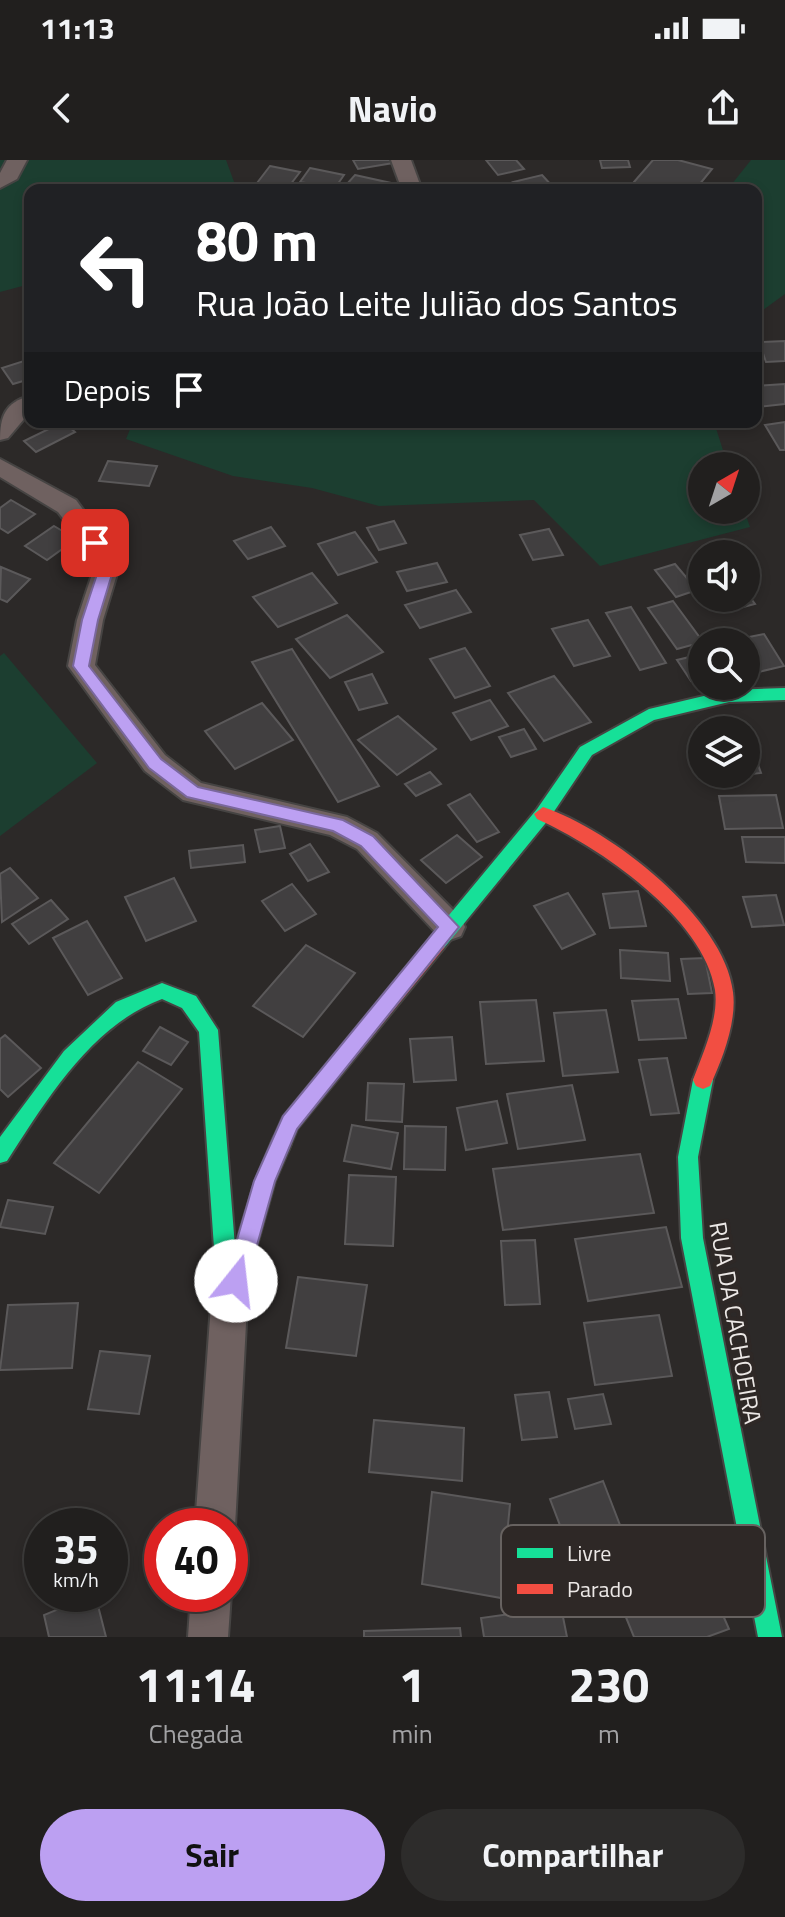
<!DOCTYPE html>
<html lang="pt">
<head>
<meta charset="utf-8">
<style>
  body { margin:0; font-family:"Titillium Web",sans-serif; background:#2d2c2b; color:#f1f3f6; height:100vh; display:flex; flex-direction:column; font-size:30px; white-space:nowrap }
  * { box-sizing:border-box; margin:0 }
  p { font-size:26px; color:#a2a2a4 }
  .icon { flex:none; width:44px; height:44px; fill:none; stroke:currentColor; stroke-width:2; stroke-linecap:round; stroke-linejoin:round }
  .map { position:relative; height:1477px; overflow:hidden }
  .sheet { display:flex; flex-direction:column; background:#211f1e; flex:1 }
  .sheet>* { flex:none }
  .hud { position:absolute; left:24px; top:24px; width:738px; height:244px; border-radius:16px; box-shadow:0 4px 12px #0003,0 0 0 2px #3e3d3c; background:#202124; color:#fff; overflow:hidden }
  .needle { width:52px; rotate:39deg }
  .fabs { position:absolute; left:688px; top:292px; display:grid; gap:16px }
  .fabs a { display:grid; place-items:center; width:72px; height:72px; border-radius:50%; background:#211f1e; box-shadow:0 4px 12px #0003,0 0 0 2px #3e3d3c; font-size:40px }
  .speed { position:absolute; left:24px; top:1348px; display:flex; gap:16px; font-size:40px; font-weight:700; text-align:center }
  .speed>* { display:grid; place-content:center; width:104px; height:104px; border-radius:50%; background:#211f1e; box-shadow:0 4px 12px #0003,0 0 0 2px #3e3d3c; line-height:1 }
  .speed small { font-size:20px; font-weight:400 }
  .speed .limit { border:12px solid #d22; background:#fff; color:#111 }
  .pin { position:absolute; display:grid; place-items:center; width:68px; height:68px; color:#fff; margin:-34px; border-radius:16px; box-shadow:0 4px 12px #0006 }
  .me { position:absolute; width:88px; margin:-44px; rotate:16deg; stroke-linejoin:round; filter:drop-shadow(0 0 6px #0008) }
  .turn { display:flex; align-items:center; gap:28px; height:168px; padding:0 40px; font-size:36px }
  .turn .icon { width:104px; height:104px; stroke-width:2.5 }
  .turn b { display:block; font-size:56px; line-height:68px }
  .then { display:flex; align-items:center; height:76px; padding:0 40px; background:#0003; gap:16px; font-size:30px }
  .eta { display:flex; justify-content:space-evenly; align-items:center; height:136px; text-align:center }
  .eta b { font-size:48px; font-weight:700; line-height:56px }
  .action { display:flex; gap:16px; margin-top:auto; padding:16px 40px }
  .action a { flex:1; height:92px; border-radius:48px; background:#bca0f2; color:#111; font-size:32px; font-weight:700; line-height:92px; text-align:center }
  .action a+a { background:#2d2c2b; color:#f1f3f6 }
  .status { display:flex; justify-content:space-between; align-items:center; height:56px; padding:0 40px; background:#211f1e; direction:ltr }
  .status svg { height:22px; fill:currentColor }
  header { display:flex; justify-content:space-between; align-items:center; height:104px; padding:0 40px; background:#211f1e; font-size:36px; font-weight:700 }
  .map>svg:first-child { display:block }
  .green { fill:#1c3e30 }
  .building { fill:#413f40; stroke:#5b595a; stroke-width:2 }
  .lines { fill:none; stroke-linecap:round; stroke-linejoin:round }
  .street-casing { stroke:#464443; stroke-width:4 }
  .fast-casing { stroke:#464443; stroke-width:4 }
  .jam-casing { stroke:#464443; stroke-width:4 }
  .street { fill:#6f6160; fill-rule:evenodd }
  .fast { fill:#16e098; fill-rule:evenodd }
  .jam { fill:#f24e42; fill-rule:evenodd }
  .route { fill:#bca0f2; stroke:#7a689d; stroke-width:2 }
  .labels { text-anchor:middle; stroke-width:8; stroke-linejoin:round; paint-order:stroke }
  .street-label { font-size:24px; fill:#ece8e6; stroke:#2e2826 }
  .key { fill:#2e2826; stroke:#676260; stroke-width:2 }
  .key-label { font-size:22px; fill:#ece8e6 }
</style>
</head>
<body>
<div class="status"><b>11:13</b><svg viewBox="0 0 49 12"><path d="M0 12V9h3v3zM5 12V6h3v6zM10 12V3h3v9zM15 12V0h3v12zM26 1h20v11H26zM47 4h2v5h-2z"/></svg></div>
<header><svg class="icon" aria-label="back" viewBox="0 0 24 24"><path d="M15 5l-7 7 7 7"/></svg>Navio<svg class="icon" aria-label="share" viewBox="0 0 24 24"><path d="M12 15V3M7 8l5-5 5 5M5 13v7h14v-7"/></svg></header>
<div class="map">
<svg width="785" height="1477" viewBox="0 0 785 1477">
  <rect width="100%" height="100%" fill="#2c2928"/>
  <g class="green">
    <path d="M0,0h226l11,30h-207v94l-30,8z"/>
    <path d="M751,0h34v134l-29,21v-125h-29z"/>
    <path d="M133,262h581l14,44h-26v44h42l6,17 -150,39 -66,-66 -155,6 -67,-18 -79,-12 -107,-37z"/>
    <path d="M4,493l93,110 -97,73v-180z"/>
  </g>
  <g class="building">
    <path d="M353,0h44l2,2 -41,7z"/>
    <path d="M486,0h30l8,9 -26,6z"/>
    <path d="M600,0h28l2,7 -28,1z"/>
    <path d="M653,0h25l34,9 -17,21h-68z"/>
    <path d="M270,6l30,6 -13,17 -30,-6z"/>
    <path d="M310,8l34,7 -9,13 -35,-6z"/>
    <path d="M355,15l36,8 -5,7 -40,-5z"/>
    <path d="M542,15l11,12 -33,3 -7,-8z"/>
    <path d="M785,181v20l-19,1 -7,-20z"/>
    <path d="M30,199v20l-17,5 -11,-16z"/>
    <path d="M785,224v20l-27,3 -2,-21z"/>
    <path d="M63,262l12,10 -39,20 -12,-11z"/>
    <path d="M785,262v28h-5l-15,-25z"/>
    <path d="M108,301l49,5 -8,20 -50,-5z"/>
    <path d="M11,340l24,14 -27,19 -8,-5v-20z"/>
    <path d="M394,361l12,22 -27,7 -12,-22z"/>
    <path d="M54,366l22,13 -29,21 -22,-14z"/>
    <path d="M271,367l14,19 -37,13 -14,-18z"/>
    <path d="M549,369l14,26 -30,5 -13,-25z"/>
    <path d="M355,372l22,30 -39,13 -20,-31z"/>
    <path d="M437,403l10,19 -40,9 -10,-19z"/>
    <path d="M675,404l22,26 -21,7 -21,-27z"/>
    <path d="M1,407l29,12 -23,23 -7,-3z"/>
    <path d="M312,413l25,30 -59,24 -25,-30z"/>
    <path d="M456,430l15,22 -51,16 -15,-23z"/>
    <path d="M746,432l9,12 -27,7 -10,-13h28z"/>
    <path d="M673,441l30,41 -26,7 -29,-41z"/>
    <path d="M631,447l35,56 -26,7 -34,-57z"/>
    <path d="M347,455l36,37 -53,26 -34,-39z"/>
    <path d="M588,460l22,36 -36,10 -22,-37z"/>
    <path d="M764,474l20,32 -30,7 -8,-13v-18l-12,-2z"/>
    <path d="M465,488l25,38 -35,12 -25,-39z"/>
    <path d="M292,489l87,137 -41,16 -86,-140z"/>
    <path d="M702,494v23l-11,4 -14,-21z"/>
    <path d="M372,514l15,29 -28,7 -14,-28z"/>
    <path d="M554,516l37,46 -47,19 -36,-48z"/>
    <path d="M490,540l18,26 -37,14 -18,-27z"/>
    <path d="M262,543l31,37 -58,29 -30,-38z"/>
    <path d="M398,556l38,33 -39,26 -39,-35z"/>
    <path d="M524,569l12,20 -25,8 -12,-20z"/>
    <path d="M746,571l15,42 -54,6 -1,-5h40z"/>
    <path d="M430,612l11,12 -25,12 -11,-12z"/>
    <path d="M470,634l29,38 -22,10 -29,-37z"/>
    <path d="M776,635l7,33 -58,1 -6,-33z"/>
    <path d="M280,666l5,22 -25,4 -5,-22z"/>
    <path d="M457,675l25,22 -36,26 -25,-23z"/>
    <path d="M742,677h43v26l-39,-1z"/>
    <path d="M310,684l19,28 -21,9 -18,-27z"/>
    <path d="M243,685l2,17 -54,6 -2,-17z"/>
    <path d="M10,708l28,30 -36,24 -2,-48z"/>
    <path d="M174,718l22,43 -50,20 -21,-44z"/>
    <path d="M292,724l24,30 -31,17 -23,-30z"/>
    <path d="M638,731l8,35 -36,2 -7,-34z"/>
    <path d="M568,733l27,41 -33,15 -28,-43z"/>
    <path d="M776,735l8,30 -32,2 -9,-30z"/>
    <path d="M51,740l17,19 -39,25 -17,-20z"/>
    <path d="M87,761l35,57 -34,17 -35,-57z"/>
    <path d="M306,785l49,28 -52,64 -50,-31z"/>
    <path d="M620,790l48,3 2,28 -49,-3z"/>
    <path d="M705,798l7,35 -24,1 -7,-35z"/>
    <path d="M678,839l8,39 -47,2 -7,-39z"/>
    <path d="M536,840l8,61 -58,3 -6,-62z"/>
    <path d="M606,850l12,62 -55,4 -9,-63z"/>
    <path d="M160,867l28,15 -17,23 -28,-14z"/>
    <path d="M5,875l36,33 -33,29 -8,-8v-50z"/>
    <path d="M452,877l4,43 -42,2 -4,-43z"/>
    <path d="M667,898l12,55 -28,2 -12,-55z"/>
    <path d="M138,902l44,27 -83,104 -45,-30z"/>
    <path d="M368,923l36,1 -2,38 -36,-2z"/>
    <path d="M572,925l13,55 -67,9 -11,-55z"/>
    <path d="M497,941l10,42 -41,7 -9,-42z"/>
    <path d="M352,965l46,8 -7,36 -47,-8z"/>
    <path d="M405,966l41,1 -1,43 -41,-1z"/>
    <path d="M640,994l14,59 -151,17 -10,-61z"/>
    <path d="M349,1015l47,2 -3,69 -48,-2z"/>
    <path d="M8,1040l45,7 -8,27 -45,-7z"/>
    <path d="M666,1067l16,60 -94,14 -13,-62z"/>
    <path d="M535,1080l5,64 -35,1 -4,-64z"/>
    <path d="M298,1117l69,8 -11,71 -70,-8z"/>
    <path d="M78,1143l-6,65 -72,2 8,-65z"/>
    <path d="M659,1155l13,61 -77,9 -11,-62z"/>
    <path d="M100,1191l50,5 -11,58 -51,-5z"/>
    <path d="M549,1232l8,45 -35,3 -7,-45z"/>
    <path d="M603,1234l8,30 -36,5 -7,-30z"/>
    <path d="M374,1260l90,8 -2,53 -93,-9z"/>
    <path d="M603,1321l22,57 -53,19 -22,-58z"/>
    <path d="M432,1332l78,12 -9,94 -79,-14z"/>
    <path d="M697,1396l32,73 -22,8h-73l-20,-49z"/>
    <path d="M95,1434l11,43h-57l-5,-22z"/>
    <path d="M561,1447l6,30h-83l-3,-19z"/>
    <path d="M460,1468l1,9h-97v-6z"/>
  </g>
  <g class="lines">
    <defs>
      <g id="street">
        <path d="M7,0h20l-10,19 -17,9v-15z"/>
        <path d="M391,0h20l11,30h-20z"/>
        <path d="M30,236v16l-22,26 -8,2c0,-23 5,-38 30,-44z"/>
        <path d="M0,299l76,41 45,61 -18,59 -8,45 70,90 36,28 146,34 30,16 84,85 4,9 -4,9 -11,4 -11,-4 -82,-87 -27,-14 -147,-35 -38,-29 -77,-105 9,-46 19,-58 -38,-50 -58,-35z"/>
        <path d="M229,1127l13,5 5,13 -12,221 -5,11v-11h-35l16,-221 5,-13z"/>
        <path d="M230,1431l1,3 -3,43h-40l3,-43h39z"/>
      </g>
      <g id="fast">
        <path d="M785,528v12l-56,2 -75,18 -62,35 -43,64 -105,129 -7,3 -7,-3 -2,-5 2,-5 107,-129 43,-62 69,-38 80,-19z"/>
        <path d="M162,823l34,13 22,34 17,217 20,-66 19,-44 7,-2 7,2 3,7 -16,37 -35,124 -3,8 -8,3 -8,-3 -3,-8 -19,-273 -17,-24 -20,-9c-71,26 -116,102 -155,162l-7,2v-26l64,-86 52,-49z"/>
        <path d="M703,911l7,3 3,6 -15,77 5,81 79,399h-24l-77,-399 -3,-81 15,-77 3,-6z"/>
      </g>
      <g id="jam">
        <path d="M543,647c67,22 182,111 190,185 4,30 -11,68 -23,94l-7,3 -7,-3 -3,-6c10,-27 26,-61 22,-90 -11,-72 -117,-144 -178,-171l-3,-5z"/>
        <path d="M437,775l7,3 2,5 -2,5 -147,181 -9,22 -7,2 -7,-2 -3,-7 12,-27 147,-179z"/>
      </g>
    </defs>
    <use href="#street" class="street-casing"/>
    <use href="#fast" class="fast-casing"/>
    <use href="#jam" class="jam-casing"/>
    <use href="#street" class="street"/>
    <use href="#fast" class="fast"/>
    <use href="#jam" class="jam"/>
  </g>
  <path class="route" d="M95,378l5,1 16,22 -18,59 -9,46 72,93 37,28 145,33 30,16 86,91 -162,202 -22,52 -28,100 -4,7 -7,4 -8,-4 -3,-7 29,-100 29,-65 155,-189 -77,-81 -28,-15 -146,-34 -38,-29 -76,-102 9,-46 19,-58 -14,-19z"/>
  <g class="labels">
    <g class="street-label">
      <text transform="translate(735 1163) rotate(80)" y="8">RUA DA CACHOEIRA</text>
    </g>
  </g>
  <rect x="501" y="1365" width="264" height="92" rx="12" class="key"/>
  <rect x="517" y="1388" width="36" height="10" fill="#16e098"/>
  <rect x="517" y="1424" width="36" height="10" fill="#f24e42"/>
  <g class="key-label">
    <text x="567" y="1401">Livre</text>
    <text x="567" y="1437">Parado</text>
  </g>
</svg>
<div class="fabs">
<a><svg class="needle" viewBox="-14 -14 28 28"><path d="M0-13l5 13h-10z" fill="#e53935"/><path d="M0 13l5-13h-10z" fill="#a2a2a4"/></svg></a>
<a><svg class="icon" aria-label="sound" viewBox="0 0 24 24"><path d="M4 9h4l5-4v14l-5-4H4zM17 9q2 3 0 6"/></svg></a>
<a><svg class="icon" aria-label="search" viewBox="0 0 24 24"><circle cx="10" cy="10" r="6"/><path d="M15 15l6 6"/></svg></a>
<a><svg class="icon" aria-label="layers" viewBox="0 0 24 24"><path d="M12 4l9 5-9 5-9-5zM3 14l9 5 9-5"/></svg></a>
</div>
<div class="speed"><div>35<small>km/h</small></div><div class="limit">40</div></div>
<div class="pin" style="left:95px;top:383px;background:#d93025"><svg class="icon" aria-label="arrive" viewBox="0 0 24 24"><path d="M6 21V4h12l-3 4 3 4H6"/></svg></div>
<svg class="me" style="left:236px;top:1121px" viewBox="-20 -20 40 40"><circle r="19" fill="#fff"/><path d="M0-13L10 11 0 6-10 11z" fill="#bca0f2"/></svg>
<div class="hud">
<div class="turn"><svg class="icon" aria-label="left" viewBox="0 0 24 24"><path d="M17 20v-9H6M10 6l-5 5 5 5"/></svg><div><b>80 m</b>Rua João Leite Julião dos Santos</div></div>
<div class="then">Depois<svg class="icon" aria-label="arrive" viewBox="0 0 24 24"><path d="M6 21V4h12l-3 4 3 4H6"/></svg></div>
</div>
</div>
<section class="sheet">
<div class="eta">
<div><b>11:14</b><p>Chegada</p></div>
<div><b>1</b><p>min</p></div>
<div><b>230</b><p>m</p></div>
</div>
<div class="action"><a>Sair</a><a>Compartilhar</a></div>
</section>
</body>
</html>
